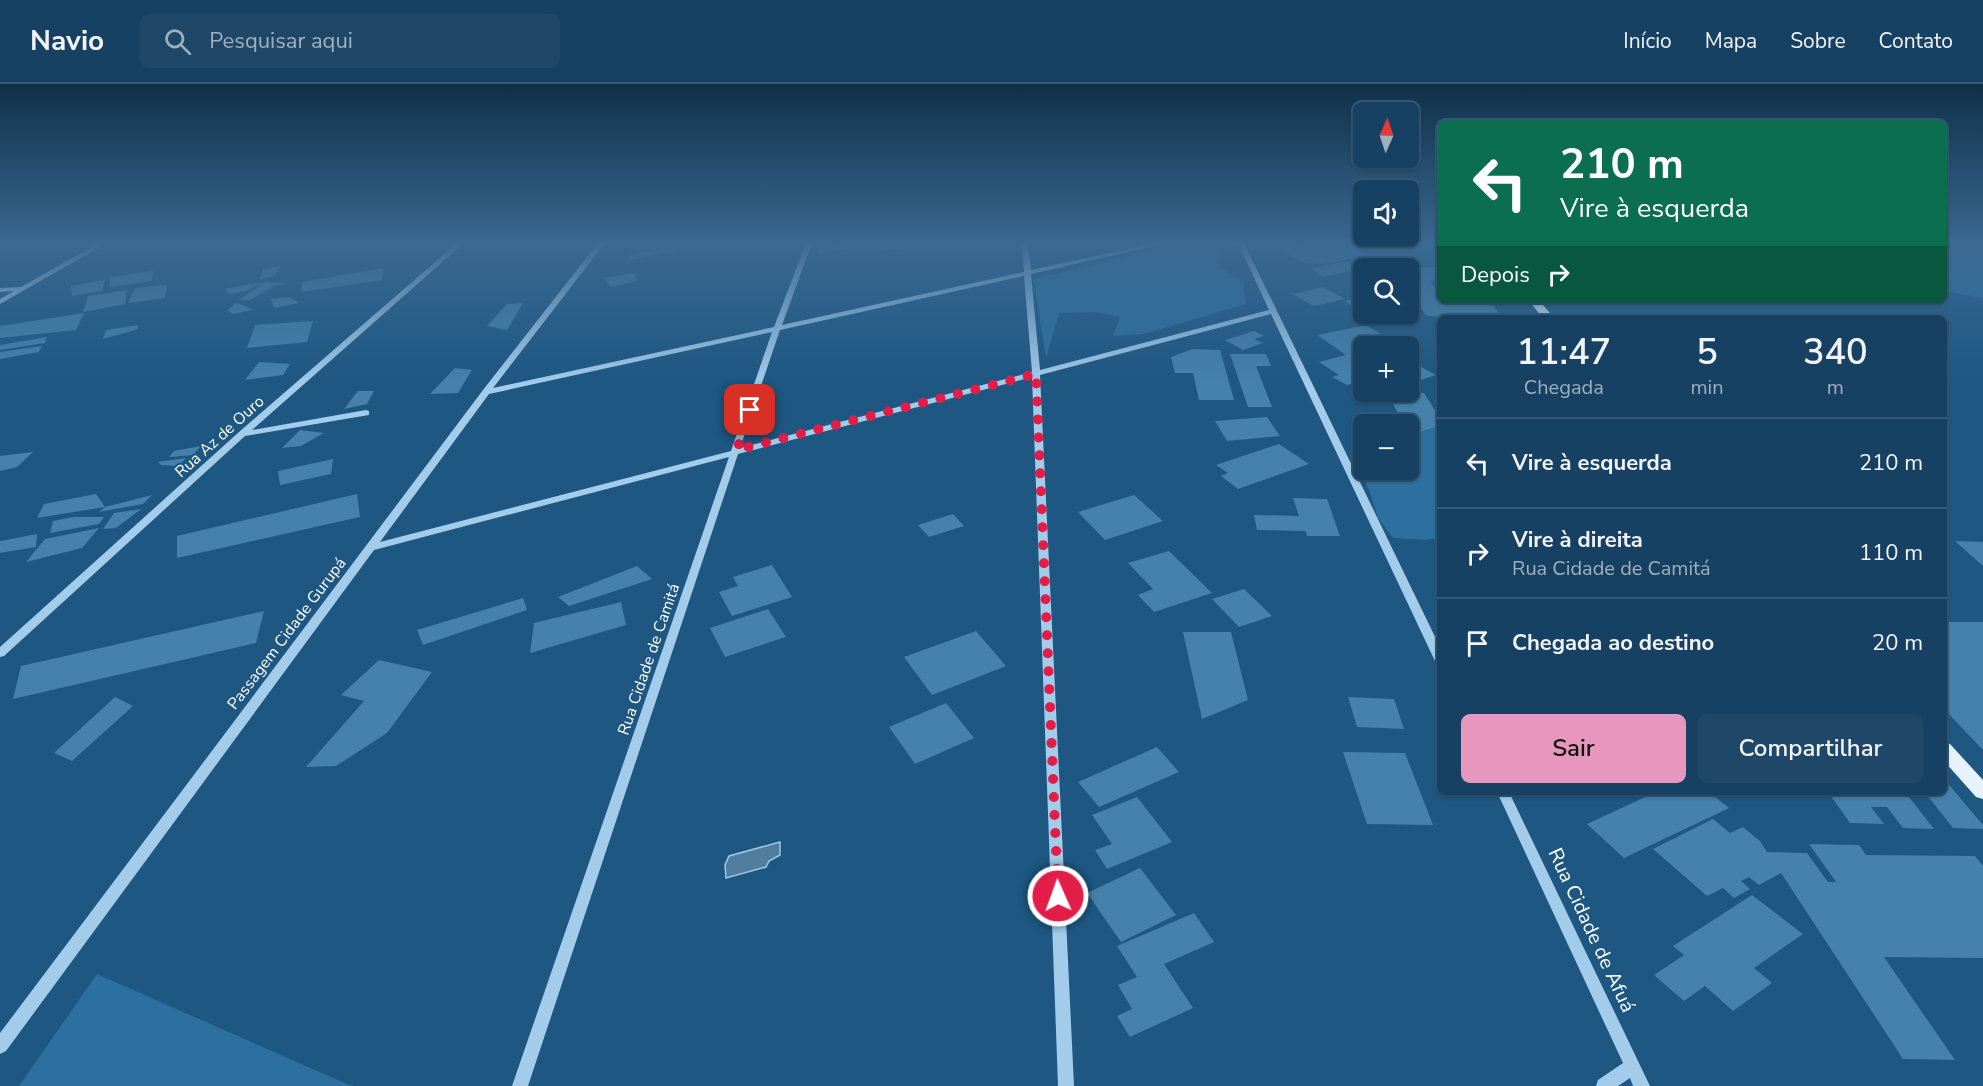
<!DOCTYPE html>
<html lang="pt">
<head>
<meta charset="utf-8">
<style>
  body { margin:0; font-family:"Nunito Sans",sans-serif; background:#1f4868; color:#f1f3f6; height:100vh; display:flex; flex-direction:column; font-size:22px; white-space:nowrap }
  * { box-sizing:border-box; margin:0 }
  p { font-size:20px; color:#9eafbe }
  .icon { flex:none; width:33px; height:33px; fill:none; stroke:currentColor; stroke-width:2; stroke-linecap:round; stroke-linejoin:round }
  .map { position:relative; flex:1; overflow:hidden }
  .details { position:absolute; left:1437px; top:231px; width:510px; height:480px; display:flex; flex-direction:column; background:#164162; border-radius:9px; box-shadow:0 2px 4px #0004,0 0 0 2px #355a77 }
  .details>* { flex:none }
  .guide { position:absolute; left:1437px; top:36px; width:510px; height:183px; border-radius:9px; box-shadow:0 2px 4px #0004,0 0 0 2px #355a77; background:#0b6e4f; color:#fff; overflow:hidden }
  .needle { width:39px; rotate:3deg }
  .fabs { position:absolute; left:1353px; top:18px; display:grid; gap:12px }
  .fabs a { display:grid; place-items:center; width:66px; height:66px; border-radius:9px; background:#164162; box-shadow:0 2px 4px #0004,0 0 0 2px #355a77; font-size:30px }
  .pin { position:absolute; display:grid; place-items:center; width:51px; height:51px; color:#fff; margin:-26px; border-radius:12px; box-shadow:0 3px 9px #0006 }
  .me { position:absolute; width:66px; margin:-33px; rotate:358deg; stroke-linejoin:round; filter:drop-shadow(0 0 4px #0008) }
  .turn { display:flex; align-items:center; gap:21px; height:126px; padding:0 24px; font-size:27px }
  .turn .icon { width:78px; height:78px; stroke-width:2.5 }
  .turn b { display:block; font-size:42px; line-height:51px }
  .then { display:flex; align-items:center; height:57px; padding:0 24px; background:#0003; gap:12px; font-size:22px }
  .eta { display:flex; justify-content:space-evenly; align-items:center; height:102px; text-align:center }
  .eta b { font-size:36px; font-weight:600; line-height:42px }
  .button { display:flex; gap:12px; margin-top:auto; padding:12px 24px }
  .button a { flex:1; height:69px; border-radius:9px; background:#e797bd; color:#111; font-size:24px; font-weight:600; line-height:69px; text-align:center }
  .button a+a { background:#1f4868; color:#f1f3f6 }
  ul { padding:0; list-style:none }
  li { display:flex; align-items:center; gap:18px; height:90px; padding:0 24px; border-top:2px solid #355a77 }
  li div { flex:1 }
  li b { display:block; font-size:22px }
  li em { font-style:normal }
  header { display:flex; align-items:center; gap:36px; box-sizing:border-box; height:84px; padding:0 30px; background:#164162; border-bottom:2px solid #355a77 }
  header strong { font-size:28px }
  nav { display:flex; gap:33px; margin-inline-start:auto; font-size:21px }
  .search { width:420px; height:54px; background:#1f4868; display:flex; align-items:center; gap:15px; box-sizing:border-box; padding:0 21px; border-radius:9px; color:#9eafbe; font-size:22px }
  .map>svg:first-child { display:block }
  .green { fill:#2c709f }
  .water { fill:#537d9c; stroke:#96c9ec; stroke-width:1.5 }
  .building { fill:#4581ab }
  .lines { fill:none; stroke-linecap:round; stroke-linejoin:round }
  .minor { fill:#a2ccea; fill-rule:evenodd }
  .major { fill:#e6f3fe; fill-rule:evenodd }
  .route { stroke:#e11d48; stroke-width:10; stroke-dasharray:0 18 }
  .labels { text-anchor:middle; stroke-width:4.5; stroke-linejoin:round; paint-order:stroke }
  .street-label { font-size:16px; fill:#fff; stroke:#1d5782 }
  .near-street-label { font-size:20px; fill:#fff; stroke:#1d5782 }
</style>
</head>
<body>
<header>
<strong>Navio</strong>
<div class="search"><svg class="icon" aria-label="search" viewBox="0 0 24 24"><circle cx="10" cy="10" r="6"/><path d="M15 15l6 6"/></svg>Pesquisar aqui</div>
<nav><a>Início</a><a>Mapa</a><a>Sobre</a><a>Contato</a></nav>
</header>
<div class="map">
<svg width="1983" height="1002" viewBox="0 0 1983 1002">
  <rect width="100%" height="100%" fill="#1d5782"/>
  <g class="green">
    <path d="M1180,159h39l4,8 -4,16 24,14 3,23 -102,30 -31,2 7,-19 -24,-5 -37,1 -13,45 -12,-79z"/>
    <path d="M1944,159h39v55l-39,-7z"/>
    <path d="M1440,342v112l-14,2 -33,-2 -15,-20 -9,-28 -17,-34 11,-4 1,18h44l1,-34z"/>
    <path d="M97,890l252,111 6,1h-336z"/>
  </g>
  <path class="water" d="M780,758v13l-11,6 -3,6 -40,11 -1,-13 4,-9z"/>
  <g class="building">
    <path d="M862,159h43l7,4 -48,6z"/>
    <path d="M1309,159h37l22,12 -46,9 -18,-1 -24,-14z"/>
    <path d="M841,161l7,3 -29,6 -3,-5z"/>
    <path d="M676,163l4,3 -50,10 -1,-5z"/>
    <path d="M1347,177l13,8 -36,8 -13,-8z"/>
    <path d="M281,182l-6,9 -15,5 3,-11z"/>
    <path d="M1408,183h32v13l-4,-2 -5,4 9,13v5h52l2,2h-3l9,13h-8l2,3 -67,-2 -19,-25z"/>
    <path d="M384,184l-2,12 -81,12 1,-10z"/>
    <path d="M153,187l-1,10 -42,6v-10z"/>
    <path d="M635,189l2,8 -26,6 -8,-9z"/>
    <path d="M105,196l-3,11 -30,5 -1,-10z"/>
    <path d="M263,198l-16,9 -19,3 -4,-5z"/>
    <path d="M265,198l22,1 -13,3 -24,14h-11z"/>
    <path d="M167,201l-2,13 -37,5 7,-15z"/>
    <path d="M1323,203l22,12 -31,7 -22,-12z"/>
    <path d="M127,206l-2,14 -42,8 5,-16z"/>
    <path d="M290,213l9,6 -25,5 -3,-9z"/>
    <path d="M1364,213v16l-20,-12z"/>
    <path d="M235,219l5,1 13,6 -21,4 -4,-4z"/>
    <path d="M523,219l-16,27 -20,-4 20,-22z"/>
    <path d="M84,229l-8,17 -76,8v-12z"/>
    <path d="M1364,230h38l1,2 -27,5z"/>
    <path d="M313,237l-6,21 -60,6 8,-23z"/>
    <path d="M138,241v4l-35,10 3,-9z"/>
    <path d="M1366,241l31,19 -33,2 -3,6 3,37 -10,-6 -7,2 -15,-8 7,-2 -20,-13 27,-7 -29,-20z"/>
    <path d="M1254,247l10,5 -10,3 9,4 -20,7 -18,-10z"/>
    <path d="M47,253l-2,6 -45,7v-5z"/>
    <path d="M42,262l-3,6 -39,7v-7z"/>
    <path d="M1193,265l27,1 14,50h-35l-6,-27h-18l-4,-16z"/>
    <path d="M1230,270h36l5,12h-15l16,41h-24z"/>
    <path d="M1408,276l28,15 -21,7 -7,-4z"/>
    <path d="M259,278l31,2 -7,11 -38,5z"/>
    <path d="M455,284l17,2 -14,23 -28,1z"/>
    <path d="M358,307h16l-7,13 -23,5z"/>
    <path d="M1396,309h28l16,25v8l-23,7 -11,-18h-7l-6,-11h9z"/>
    <path d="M1267,333l13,19 -53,5 -12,-20z"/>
    <path d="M300,346l24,3 -23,13 -19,2z"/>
    <path d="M1279,360l30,20 -71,25 -17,-13 7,-3 -12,-8z"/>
    <path d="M201,362l-8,9 -24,2 5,-6z"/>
    <path d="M33,368l-16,15 -17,4v-15z"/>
    <path d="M186,374l-7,8 -18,-1 -3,-3z"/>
    <path d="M333,375l-2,15 -51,11 -2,-14z"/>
    <path d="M96,410l9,13 -68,11 7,-14z"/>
    <path d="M357,410l3,23 -183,41v-22z"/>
    <path d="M152,411l-9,9 -44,8 6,-5z"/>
    <path d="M1134,411l29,26 -58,19 -27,-28z"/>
    <path d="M1293,414l34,1 13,37h-33l-1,-5 -49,-1 -3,-15 45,1z"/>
    <path d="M141,425l-25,19 -13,1 11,-16z"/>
    <path d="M953,430l11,12 -35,11 -11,-12z"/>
    <path d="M73,433h31l-5,7 -49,9 3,-12z"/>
    <path d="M99,444l-17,20 -56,14 19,-23z"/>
    <path d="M37,450l-1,13 -36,6v-12z"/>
    <path d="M1955,457l28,1v24z"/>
    <path d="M1169,467l43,42 -58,19 -16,-17 15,-6 -25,-26z"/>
    <path d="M772,481l20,32 -60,19 -13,-24 19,-6 -5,-9z"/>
    <path d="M637,482l15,13 -83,27 -11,-9z"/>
    <path d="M1244,505l28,27 -33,11 -27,-28z"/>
    <path d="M523,514l4,12 -104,35 -6,-15z"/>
    <path d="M621,518l5,23 -96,28 4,-30z"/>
    <path d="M768,525l18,28 -61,20 -15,-29z"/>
    <path d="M264,527l-8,32 -243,56 8,-33z"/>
    <path d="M1944,538h39v128l-39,-41z"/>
    <path d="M976,547l30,35 -74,29 -28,-38z"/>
    <path d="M1183,548h48l17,68 -46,19z"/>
    <path d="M379,576l53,12 -45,61 -51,33 -30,1 58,-66 -23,-6z"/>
    <path d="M115,613l18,9 -61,55 -18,-8z"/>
    <path d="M1348,613l46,2 10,30 -47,-2z"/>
    <path d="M946,619l28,35 -59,26 -26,-37z"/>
    <path d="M1157,663l22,25 -80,35 -21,-25z"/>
    <path d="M1343,668l62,1 28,72 -66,-1z"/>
    <path d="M1944,695l39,46v4l-30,-1 -27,-34h-14l32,-2z"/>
    <path d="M1656,708h53l20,16 -105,50 -37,-34z"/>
    <path d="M1828,708h77l29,37 -31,-1 -16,-21h-16l13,17 -34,-1z"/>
    <path d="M1137,713l35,45 -65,27 -12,-19 17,-6 -20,-29z"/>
    <path d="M1713,735l17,14 13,-6 17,14 7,11 40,1 21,29h8l-27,-38 50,1 7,10 109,1 8,10v92l-99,-1 71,103 -52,-1 -122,-186 -22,12 -10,-8 -8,4 9,8 -16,9 -11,-10 -16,8 -54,-47z"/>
    <path d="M1140,784l36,47 -55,27 -34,-49z"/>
    <path d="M1752,811l51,39 -49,34 18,15 -39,28 -28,-25 -21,15 -30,-26 30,-20 -11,-9z"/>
    <path d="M1194,829l20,29 -50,22 29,44 -63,29 -13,-21 15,-7 -14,-24 19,-8 -20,-31z"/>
  </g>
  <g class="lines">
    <g class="minor">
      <path d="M99,159h8l-107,61v-5l14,-8 -14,1v-4l21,-1z"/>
      <path d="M457,159h7l-212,187 114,-20 3,1v4l-124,21 -241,220 -4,1v-10l239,-215z"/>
      <path d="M598,159h7l-112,145 281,-61 32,-84h6l-30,82 242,-53 -2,-29h6l3,27 124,-27h13l-137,31 9,96 229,-60 -31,-67h6l196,404v16l-4,-1 -2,-3 -163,-345 -231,61 34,711h-16l-26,-709 -294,77 -210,632h-16l217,-629 -355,93 -368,501 -6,3v-21l483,-643zM1024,192l8,96 -292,76 40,-118zM772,248l-41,119 -351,91 109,-148z"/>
      <path d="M1497,708h12l141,294h-17l-3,-8 -12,8h-22l2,-6 25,-17z"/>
    </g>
    <g class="major">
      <path d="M1528,216h11l15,18h-11z"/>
      <path d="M1944,658l6,2 33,36v19l-7,-2 -32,-36z"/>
    </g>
  </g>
  <linearGradient id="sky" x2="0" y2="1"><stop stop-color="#103048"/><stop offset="0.53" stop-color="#3a6992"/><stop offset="1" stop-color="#3a6992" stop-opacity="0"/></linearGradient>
  <rect width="1983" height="300" fill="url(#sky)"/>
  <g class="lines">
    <path class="route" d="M750,326l-13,40 299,-76 22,522"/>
  </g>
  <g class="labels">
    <g class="street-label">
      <text transform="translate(219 352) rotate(-42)" y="6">Rua Az de Ouro</text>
      <text transform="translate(286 549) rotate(-53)" y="6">Passagem Cidade Gurupá</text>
      <text transform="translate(648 575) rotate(-71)" y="6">Rua Cidade de Camitá</text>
    </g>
    <g class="near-street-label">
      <text transform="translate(1592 846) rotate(65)" y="7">Rua Cidade de Afuá</text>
    </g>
  </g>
</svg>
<div class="fabs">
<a><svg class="needle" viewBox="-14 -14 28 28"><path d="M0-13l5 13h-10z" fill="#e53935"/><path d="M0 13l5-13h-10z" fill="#9eafbe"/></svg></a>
<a><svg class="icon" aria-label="sound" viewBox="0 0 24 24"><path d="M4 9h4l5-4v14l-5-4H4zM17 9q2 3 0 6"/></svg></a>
<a><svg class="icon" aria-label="search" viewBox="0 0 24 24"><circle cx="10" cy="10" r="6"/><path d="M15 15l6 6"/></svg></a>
<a>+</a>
<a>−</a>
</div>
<div class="pin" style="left:750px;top:326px;background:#d93025"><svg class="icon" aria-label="arrive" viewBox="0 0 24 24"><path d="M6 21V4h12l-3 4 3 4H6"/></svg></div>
<svg class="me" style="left:1058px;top:812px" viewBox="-20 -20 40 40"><circle r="17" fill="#e11d48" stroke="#fff" stroke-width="3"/><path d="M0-11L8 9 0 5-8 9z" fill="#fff"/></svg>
<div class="guide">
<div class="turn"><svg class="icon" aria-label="left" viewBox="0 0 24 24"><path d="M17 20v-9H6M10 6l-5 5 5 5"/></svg><div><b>210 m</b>Vire à esquerda</div></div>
<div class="then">Depois<svg class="icon" aria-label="right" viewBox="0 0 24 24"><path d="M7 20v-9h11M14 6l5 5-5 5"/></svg></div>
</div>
<section class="details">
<div class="eta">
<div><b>11:47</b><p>Chegada</p></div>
<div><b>5</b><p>min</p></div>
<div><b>340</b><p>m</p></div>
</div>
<ul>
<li><svg class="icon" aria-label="left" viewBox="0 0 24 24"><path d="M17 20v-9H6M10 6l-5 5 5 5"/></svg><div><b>Vire à esquerda</b></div><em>210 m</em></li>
<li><svg class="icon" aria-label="right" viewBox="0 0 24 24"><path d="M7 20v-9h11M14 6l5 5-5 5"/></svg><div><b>Vire à direita</b><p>Rua Cidade de Camitá</p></div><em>110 m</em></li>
<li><svg class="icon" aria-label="arrive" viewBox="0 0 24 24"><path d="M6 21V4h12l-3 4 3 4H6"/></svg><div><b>Chegada ao destino</b></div><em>20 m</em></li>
</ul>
<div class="button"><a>Sair</a><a>Compartilhar</a></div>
</section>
</div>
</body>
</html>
